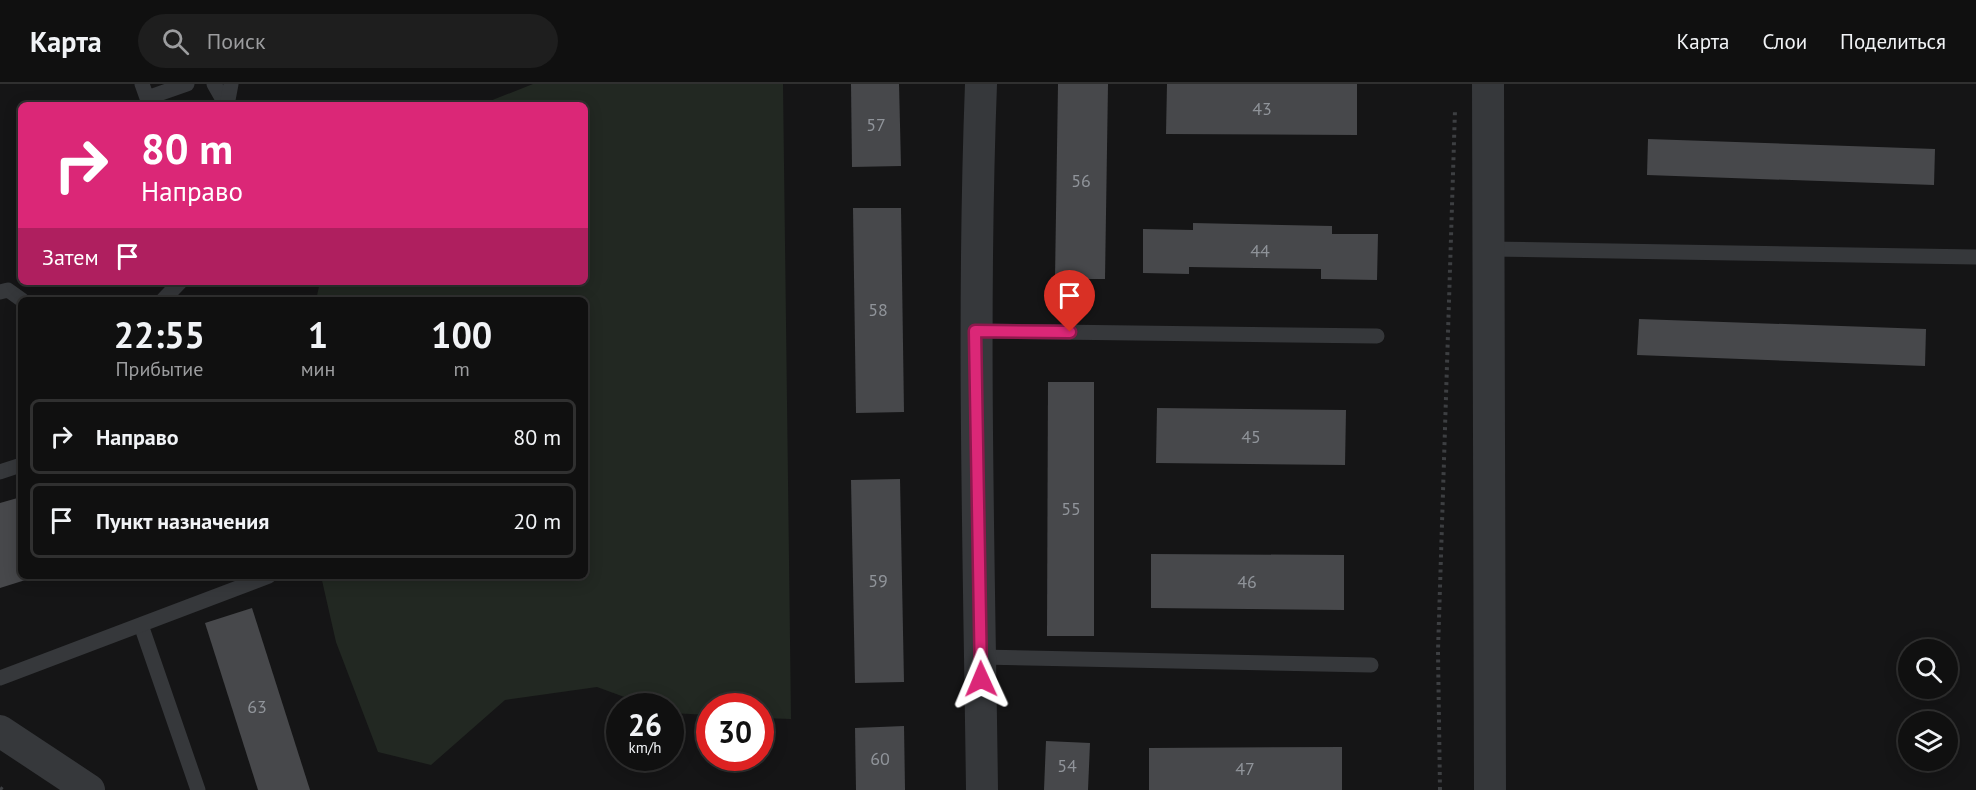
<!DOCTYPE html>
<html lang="ru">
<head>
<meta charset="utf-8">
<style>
  body { margin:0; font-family:"PT Sans",sans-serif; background:#1e1e1e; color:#f1f3f6; height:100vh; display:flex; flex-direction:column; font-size:22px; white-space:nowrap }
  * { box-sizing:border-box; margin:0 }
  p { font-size:20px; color:#9c9d9f }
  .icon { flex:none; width:33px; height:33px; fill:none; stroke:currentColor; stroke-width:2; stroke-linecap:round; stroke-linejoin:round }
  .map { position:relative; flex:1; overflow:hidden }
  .side { position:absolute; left:18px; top:213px; width:570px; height:282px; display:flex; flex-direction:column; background:#101010; border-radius:9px; box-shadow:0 3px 15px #0003,0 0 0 2px #303030 }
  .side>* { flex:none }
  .banner { position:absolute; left:18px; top:18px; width:570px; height:183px; border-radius:9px; box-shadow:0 3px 15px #0003,0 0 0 2px #303030; background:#db2777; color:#fff; overflow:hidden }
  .tools { position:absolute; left:1898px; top:555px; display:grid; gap:12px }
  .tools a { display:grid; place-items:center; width:60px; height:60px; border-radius:50%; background:#101010; box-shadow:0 3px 15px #0003,0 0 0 2px #303030; font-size:30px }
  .speed { position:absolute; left:606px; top:609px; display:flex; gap:12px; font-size:30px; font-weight:700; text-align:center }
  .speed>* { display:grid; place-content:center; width:78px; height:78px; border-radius:50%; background:#101010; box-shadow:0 3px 15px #0003,0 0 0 2px #303030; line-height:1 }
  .speed small { font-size:15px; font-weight:400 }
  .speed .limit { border:9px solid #d22; background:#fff; color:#111 }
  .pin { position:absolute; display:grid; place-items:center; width:51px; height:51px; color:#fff; margin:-62px -26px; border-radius:50% 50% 50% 0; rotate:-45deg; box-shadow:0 0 6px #0007 }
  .pin .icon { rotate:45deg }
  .me { position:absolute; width:66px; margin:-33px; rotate:359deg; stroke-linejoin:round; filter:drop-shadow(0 0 4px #0008) }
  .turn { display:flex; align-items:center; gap:21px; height:126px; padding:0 24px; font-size:27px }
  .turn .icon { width:78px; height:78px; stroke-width:2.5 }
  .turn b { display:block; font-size:42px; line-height:51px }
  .then { display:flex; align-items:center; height:57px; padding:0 24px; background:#0003; gap:12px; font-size:22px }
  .eta { display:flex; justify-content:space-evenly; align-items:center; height:102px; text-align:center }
  .eta b { font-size:36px; font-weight:700; line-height:42px }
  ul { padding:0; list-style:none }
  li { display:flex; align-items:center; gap:18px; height:75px; margin:0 12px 9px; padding:0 12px; border:3px solid #303030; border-radius:9px }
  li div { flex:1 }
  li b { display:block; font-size:22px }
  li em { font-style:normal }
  header { display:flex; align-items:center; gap:36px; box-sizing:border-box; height:84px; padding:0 30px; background:#101010; border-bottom:2px solid #303030 }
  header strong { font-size:28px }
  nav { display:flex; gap:33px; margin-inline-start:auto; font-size:21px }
  .search { width:420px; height:54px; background:#1e1e1e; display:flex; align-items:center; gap:15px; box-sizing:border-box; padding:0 21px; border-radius:33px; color:#9c9d9f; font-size:22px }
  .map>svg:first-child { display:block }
  .green { fill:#222822 }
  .building { fill:#47484b }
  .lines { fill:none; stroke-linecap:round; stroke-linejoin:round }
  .path { stroke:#3d3f42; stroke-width:4; stroke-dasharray:3 4.5; stroke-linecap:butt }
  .lane { stroke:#36383b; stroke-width:15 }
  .street { stroke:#36383b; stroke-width:32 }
  .route-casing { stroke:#8e194d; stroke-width:15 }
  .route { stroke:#db2777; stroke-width:10 }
  .labels { text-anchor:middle; stroke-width:6; stroke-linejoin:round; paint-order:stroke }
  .number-label { font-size:18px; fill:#90949a }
</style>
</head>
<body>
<header>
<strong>Карта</strong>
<div class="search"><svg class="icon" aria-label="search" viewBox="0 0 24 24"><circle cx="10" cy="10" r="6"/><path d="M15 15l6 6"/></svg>Поиск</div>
<nav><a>Карта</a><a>Слои</a><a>Поделиться</a></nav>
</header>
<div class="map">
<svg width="1976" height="706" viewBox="0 0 1976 706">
  <rect width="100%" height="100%" fill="#151516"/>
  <path class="green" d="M533,0h250l8,635 -30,-1 -1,-12h-50l-1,9 -38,-2 -1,-7h-21l-52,-19 -92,13 -74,65 -53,-13 -42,-110 -15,-66h264v-276h-269l4,-18h265v-177h-105z"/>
  <g class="building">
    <path d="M851,0h48l2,82 -49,1z"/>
    <path d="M1058,0h50l-3,195h-50z"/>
    <path d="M1167,0h190v51l-191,-1z"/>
    <path d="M1648,55l287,10 -1,36 -287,-10z"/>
    <path d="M853,124h48l3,204 -48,1z"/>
    <path d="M1193,139l139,3v8h46l-1,46 -56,-1v-10l-132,-2v7l-46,-1v-44l50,1z"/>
    <path d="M1639,235l287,10 -1,37 -288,-11z"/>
    <path d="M1048,298h46v254h-47z"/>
    <path d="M1157,324l189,2 -1,55 -189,-2z"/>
    <path d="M900,395l4,203 -49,1 -4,-203z"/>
    <path d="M21,413v79l14,1 -35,11v-85z"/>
    <path d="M1151,470l193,1v55l-193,-2z"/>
    <path d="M252,524l58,182h-52l-53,-167z"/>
    <path d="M904,642l1,64h-49l-1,-62z"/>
    <path d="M1046,657l44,2 -2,47h-44z"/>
    <path d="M1342,663v43h-193v-42z"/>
  </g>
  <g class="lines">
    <g class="path">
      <path d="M0,704l3,2"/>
      <path d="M1440,706l-2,-139 17,-541"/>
    </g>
    <g class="lane">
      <path d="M142,0l5,14 40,-14"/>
      <path d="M214,0l12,21"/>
      <path d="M227,21l4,-21"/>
      <path d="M1489,165l487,8"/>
      <path d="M0,208l8,-2 14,10"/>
      <path d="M163,216l17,-18"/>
      <path d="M975,247l402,5"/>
      <path d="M0,388l21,-7"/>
      <path d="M141,541l57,165"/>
      <path d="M980,573l391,8"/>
      <path d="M0,594l269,-102"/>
    </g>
    <g class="street">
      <path d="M981,0c-9,235 -2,471 1,706"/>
      <path d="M1488,0l2,706"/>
      <path d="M0,647l89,59"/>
    </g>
  </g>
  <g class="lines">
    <defs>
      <path id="route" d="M981,595l-6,-348 95,1"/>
    </defs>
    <use href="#route" class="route-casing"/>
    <use href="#route" class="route"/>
  </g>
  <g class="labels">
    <g class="number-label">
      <text x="1262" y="31">43</text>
      <text x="876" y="47">57</text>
      <text x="1081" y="103">56</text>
      <text x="1260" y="173">44</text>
      <text x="878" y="232">58</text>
      <text x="1251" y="359">45</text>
      <text x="1071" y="431">55</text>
      <text x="878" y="503">59</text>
      <text x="1247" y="504">46</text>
      <text x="257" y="629">63</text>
      <text x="880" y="681">60</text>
      <text x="1067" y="688">54</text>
      <text x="1245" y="691">47</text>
    </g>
  </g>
</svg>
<div class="tools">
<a><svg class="icon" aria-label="search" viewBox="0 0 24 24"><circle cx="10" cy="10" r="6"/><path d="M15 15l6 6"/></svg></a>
<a><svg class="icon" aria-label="layers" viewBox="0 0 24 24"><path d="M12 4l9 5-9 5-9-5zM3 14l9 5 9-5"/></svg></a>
</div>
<div class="speed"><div>26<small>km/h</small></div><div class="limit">30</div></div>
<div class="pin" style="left:1070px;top:248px;background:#d93025"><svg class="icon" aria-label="arrive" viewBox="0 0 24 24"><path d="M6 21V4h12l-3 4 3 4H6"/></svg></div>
<svg class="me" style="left:981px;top:595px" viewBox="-20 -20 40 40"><path d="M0-17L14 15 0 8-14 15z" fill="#db2777" stroke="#fff" stroke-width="4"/></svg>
<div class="banner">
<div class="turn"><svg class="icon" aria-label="right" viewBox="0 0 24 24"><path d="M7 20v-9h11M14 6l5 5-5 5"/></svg><div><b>80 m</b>Направо</div></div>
<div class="then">Затем<svg class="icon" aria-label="arrive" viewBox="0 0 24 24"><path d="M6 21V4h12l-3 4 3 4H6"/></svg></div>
</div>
<section class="side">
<div class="eta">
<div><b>22:55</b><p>Прибытие</p></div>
<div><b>1</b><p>мин</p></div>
<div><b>100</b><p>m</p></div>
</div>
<ul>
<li><svg class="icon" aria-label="right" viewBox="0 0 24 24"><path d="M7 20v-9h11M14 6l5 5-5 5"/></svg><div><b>Направо</b></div><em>80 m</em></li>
<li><svg class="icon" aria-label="arrive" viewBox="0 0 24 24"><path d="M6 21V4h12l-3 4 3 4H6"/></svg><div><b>Пункт назначения</b></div><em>20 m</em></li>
</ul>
</section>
</div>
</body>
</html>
